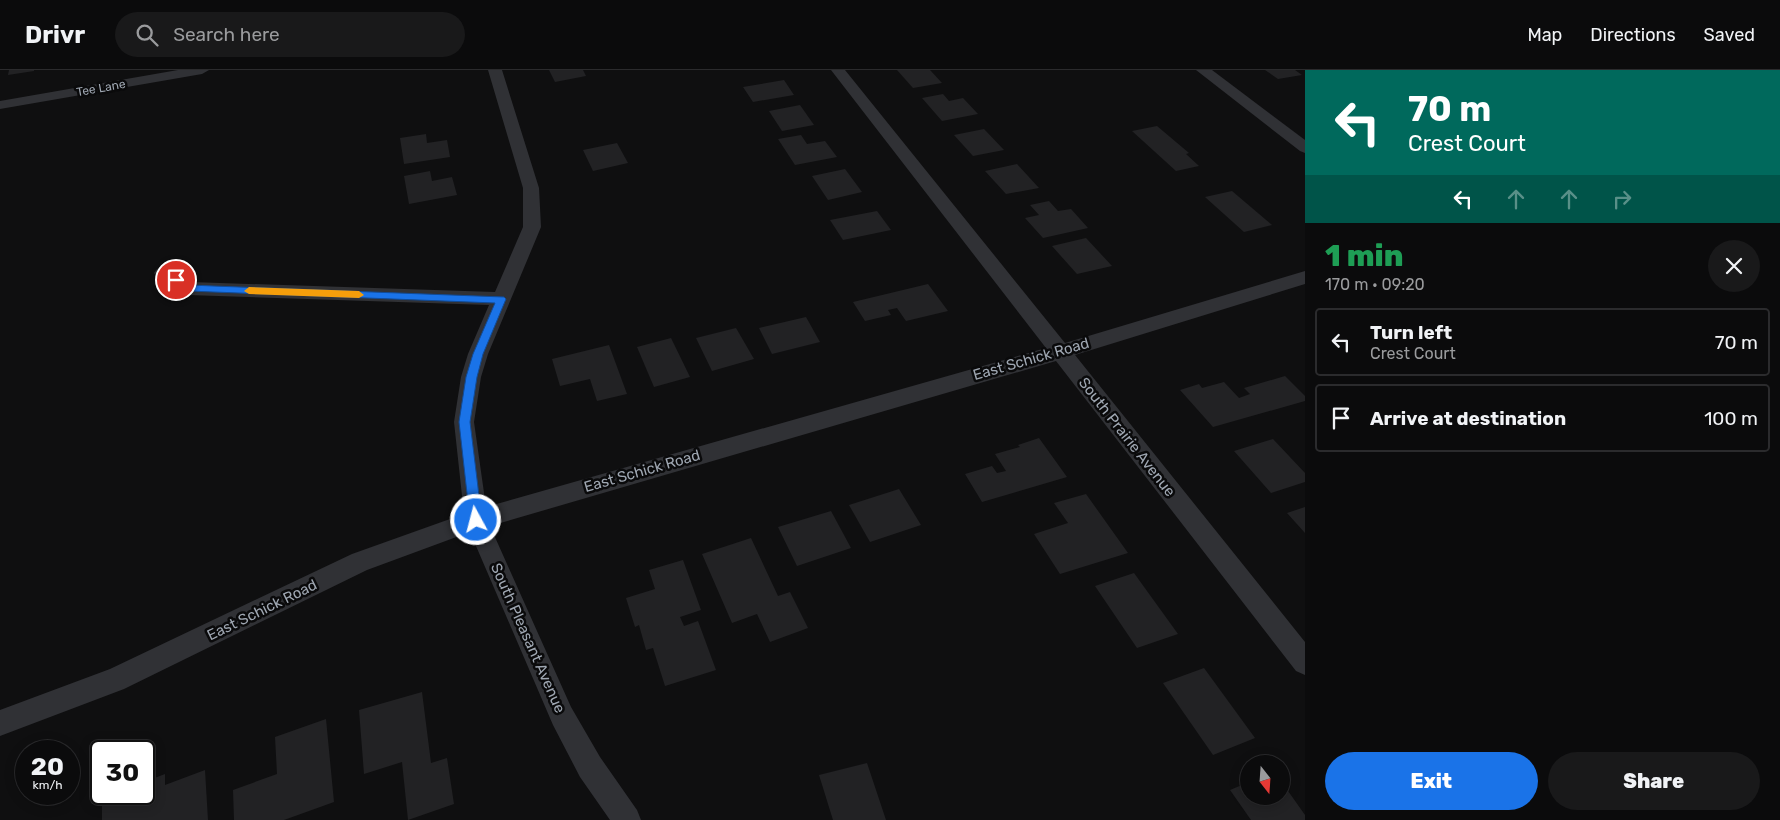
<!DOCTYPE html>
<html lang="en">
<head>
<meta charset="utf-8">
<style>
  body { margin:0; font-family:Rubik,sans-serif; background:#19191a; color:#f1f3f6; height:100vh; display:flex; flex-direction:column; font-size:19px; white-space:nowrap }
  * { box-sizing:border-box; margin:0 }
  p { font-size:16px; color:#9a9b9d }
  .icon { flex:none; width:28px; height:28px; fill:none; stroke:currentColor; stroke-width:2; stroke-linecap:round; stroke-linejoin:round }
  .map { position:relative; flex:1; overflow:hidden }
  .drawer { display:flex; flex-direction:column; background:#0b0b0c; width:475px }
  .drawer>* { flex:none }
  .banner { background:#00695c; color:#fff; overflow:hidden }
  .needle { width:32px; rotate:163deg }
  .tools { position:absolute; left:1240px; top:685px; display:grid; gap:10px }
  .tools a { display:grid; place-items:center; width:50px; height:50px; border-radius:50%; background:#0b0b0c; box-shadow:0 2px 12px #0003,0 0 0 1px #2b2b2d; font-size:25px }
  .speed { position:absolute; left:15px; top:670px; display:flex; gap:10px; font-size:25px; font-weight:700; text-align:center }
  .speed>* { display:grid; place-content:center; width:65px; height:65px; border-radius:50%; background:#0b0b0c; box-shadow:0 2px 12px #0003,0 0 0 1px #2b2b2d; line-height:1 }
  .speed small { font-size:12px; font-weight:400 }
  .speed .limit { border:2px solid #111; border-radius:8px; background:#fff; color:#111 }
  .pin { position:absolute; display:grid; place-items:center; width:42px; height:42px; color:#fff; margin:-21px; border:2px solid #fff; border-radius:50%; box-shadow:0 1px 5px #0007 }
  .me { position:absolute; width:55px; margin:-28px; rotate:353deg; stroke-linejoin:round; filter:drop-shadow(0 0 4px #0008) }
  .turn { display:flex; align-items:center; gap:18px; height:105px; padding:0 20px; font-size:22px }
  .turn .icon { width:65px; height:65px; stroke-width:2.5 }
  .turn b { display:block; font-size:35px; line-height:42px }
  .lanes { display:flex; align-items:center; height:48px; padding:0 20px; background:#0003; justify-content:center; gap:25px; direction:ltr }
  .lanes .off { opacity:.35 }
  .round { display:grid; place-items:center; flex:none; width:52px; height:52px; border-radius:26px; background:#19191a }
  .head { display:flex; align-items:center; justify-content:space-between; height:85px; padding:0 20px }
  h1 { font-size:30px; font-weight:800; line-height:38px; color:#1e9e55 }
  .cta { display:flex; gap:10px; margin-top:auto; padding:10px 20px }
  .cta a { flex:1; height:58px; border-radius:30px; background:#1a73e8; color:#fff; font-size:20px; font-weight:800; line-height:58px; text-align:center }
  .cta a+a { background:#19191a; color:#f1f3f6 }
  ul { padding:0; list-style:none }
  li { display:flex; align-items:center; gap:15px; height:68px; margin:0 10px 8px; padding:0 10px; border:2px solid #2b2b2d; border-radius:5px }
  li div { flex:1 }
  li b { display:block; font-size:19px }
  li em { font-style:normal }
  header { display:flex; align-items:center; gap:30px; box-sizing:border-box; height:70px; padding:0 25px; background:#0b0b0c; border-bottom:1px solid #2b2b2d }
  header strong { font-size:24px }
  nav { display:flex; gap:28px; margin-inline-start:auto; font-size:18px }
  .search { width:350px; height:45px; background:#19191a; display:flex; align-items:center; gap:12px; box-sizing:border-box; padding:0 18px; border-radius:28px; color:#9a9b9d; font-size:19px }
  main { display:flex; flex:1; min-height:0 }
  .map>svg:first-child { display:block }
  .building { fill:#222224 }
  .lines { fill:none; stroke-linecap:round; stroke-linejoin:round }
  .minor { fill:#303135; fill-rule:evenodd }
  .route { fill:#1a73e8; stroke:#114b97 }
  .slow { fill:#f59e0b }
  .labels { text-anchor:middle; stroke-width:5; stroke-linejoin:round; paint-order:stroke }
  .far-street-label { font-size:12px; fill:#9fa7b2; stroke:#0a0a0b }
  .street-label { font-size:15px; fill:#9fa7b2; stroke:#0a0a0b }
</style>
</head>
<body>
<header>
<strong>Drivr</strong>
<div class="search"><svg class="icon" aria-label="search" viewBox="0 0 24 24"><circle cx="10" cy="10" r="6"/><path d="M15 15l6 6"/></svg>Search here</div>
<nav><a>Map</a><a>Directions</a><a>Saved</a></nav>
</header>
<main>
<div class="map">
<svg width="1305" height="750" viewBox="0 0 1305 750">
  <rect width="100%" height="100%" fill="#0f0f10"/>
  <g class="building">
    <path d="M9,0h25v1l-26,4z"/>
    <path d="M549,0h34l3,6 -31,6z"/>
    <path d="M897,0h33l12,13 -29,5z"/>
    <path d="M1265,0h30l7,5 -24,4z"/>
    <path d="M784,10l10,15 -41,7 -10,-15z"/>
    <path d="M943,24l6,7 14,-3 15,16 -36,7 -20,-23z"/>
    <path d="M800,35l14,20 -32,6 -13,-20z"/>
    <path d="M1157,56l32,27 -3,1 13,12 -23,5 -44,-40z"/>
    <path d="M984,59l20,21 -31,6 -19,-21z"/>
    <path d="M426,64l1,9 20,-3 3,17 -46,7 -4,-26z"/>
    <path d="M801,65l6,9 18,-3 12,16 -42,8 -17,-26z"/>
    <path d="M617,73l11,20 -35,8 -10,-21z"/>
    <path d="M1017,94l22,24 -33,6 -21,-23z"/>
    <path d="M845,99l17,23 -34,8 -16,-24z"/>
    <path d="M430,101l2,10 20,-4 5,18 -48,9 -5,-28z"/>
    <path d="M1232,121l40,34 -28,7 -39,-35z"/>
    <path d="M1049,131l9,10 13,-2 17,19 -45,10 -18,-20 14,-3 -9,-10z"/>
    <path d="M877,141l14,19 -48,10 -13,-20z"/>
    <path d="M1086,168l26,28 -35,8 -25,-28z"/>
    <path d="M928,214l20,27 -42,10 -9,-13 -9,2 3,5 -26,6 -12,-19z"/>
    <path d="M806,247l14,25 -48,12 -13,-26z"/>
    <path d="M736,258l18,31 -42,12 -16,-33z"/>
    <path d="M671,268l19,39 -36,10 -17,-40z"/>
    <path d="M609,275l18,49 -30,7 -7,-22 -30,7 -8,-27z"/>
    <path d="M1285,306l20,20v5l-92,26 -33,-37 19,-6 3,4 22,-6 15,16 11,-4 -6,-6z"/>
    <path d="M1039,368l28,39 -85,25 -17,-28 27,-8 5,7 9,-2 -11,-17 25,-7 -2,-2z"/>
    <path d="M1273,369l32,34v9l-34,11 -37,-42z"/>
    <path d="M899,419l22,36 -51,17 -21,-37z"/>
    <path d="M1086,424l42,59 -68,21 -26,-40 34,-11 -14,-20z"/>
    <path d="M1305,437v26l-18,-20z"/>
    <path d="M831,441l20,37 -54,18 -19,-39z"/>
    <path d="M751,468l27,58 12,-4 18,36 -38,14 -13,-28 -25,9 -30,-69z"/>
    <path d="M683,490l18,50 -21,7 4,9 14,-5 18,49 -51,16 -12,-38 -7,2 -7,-25 -4,2 -9,-29 29,-9 -6,-19z"/>
    <path d="M1134,503l44,61 -41,14 -42,-62z"/>
    <path d="M1204,598l51,70 -42,17 -50,-72z"/>
    <path d="M422,622l9,71 16,-5 7,46 -46,16 -6,-58 -38,12 -5,-64z"/>
    <path d="M326,649l8,83 -50,18h-50l-1,-30 44,-16 -2,-37z"/>
    <path d="M867,693l19,57h-53l-14,-45z"/>
    <path d="M205,700l3,50h-106v-22l11,-4h31v-12l21,-8v11z"/>
    <path d="M1281,711l24,34v5h-54l-21,-30 19,-8v14h32z"/>
  </g>
  <g class="lines">
    <g class="minor">
      <path d="M178,0h31l-7,4 -202,35v-8z"/>
      <path d="M488,0h14l37,118 2,39 -53,127 -7,23 -7,45 12,85 560,-159 -215,-278h14l220,273 240,-72v13l-230,71 230,287v33l-9,-4 -240,-310 -566,165 81,181 29,50 37,53 4,10h-31l-30,-43 -27,-52 -83,-193 -103,38 -243,119 -124,47v-26l110,-41 242,-115 112,-40 -10,-92 7,-45 7,-23 21,-49 -301,-10 -31,-18 -3,-4 3,-4 6,-2 28,15 304,10 28,-65v-39z"/>
      <path d="M1196,0h16l93,70v13l-5,-2z"/>
    </g>
  </g>
  <path class="route" d="M176,207l14,8 23,1 291,11 2,2 -23,55 -6,23 -7,45 12,98 -2,4 -4,1 -4,-1 -2,-4 -11,-98 7,-45 7,-23 22,-51 -307,-12 -16,-8v-5z"/>
  <path class="slow" d="M249,217l110,4 5,4 -5,3 -110,-4 -5,-3z"/>
  <g class="labels">
    <g class="far-street-label">
      <text transform="translate(101 18) rotate(-10)" y="4">Tee Lane</text>
    </g>
    <g class="street-label">
      <text transform="translate(1031 289) rotate(-16)" y="5">East Schick Road</text>
      <text transform="translate(1127 367) rotate(52)" y="5">South Prairie Avenue</text>
      <text transform="translate(642 401) rotate(-16)" y="5">East Schick Road</text>
      <text transform="translate(262 540) rotate(-26)" y="5">East Schick Road</text>
      <text transform="translate(528 568) rotate(66)" y="5">South Pleasant Avenue</text>
    </g>
  </g>
</svg>
<div class="tools">
<a><svg class="needle" viewBox="-14 -14 28 28"><path d="M0-13l5 13h-10z" fill="#e53935"/><path d="M0 13l5-13h-10z" fill="#9a9b9d"/></svg></a>
</div>
<div class="speed"><div>20<small>km/h</small></div><div class="limit">30</div></div>
<div class="pin" style="left:176px;top:210px;background:#d93025"><svg class="icon" aria-label="arrive" viewBox="0 0 24 24"><path d="M6 21V4h12l-3 4 3 4H6"/></svg></div>
<svg class="me" style="left:476px;top:450px" viewBox="-20 -20 40 40"><circle r="17" fill="#1a73e8" stroke="#fff" stroke-width="3"/><path d="M0-11L8 9 0 5-8 9z" fill="#fff"/></svg>
</div>
<section class="drawer">
<div class="banner">
<div class="turn"><svg class="icon" aria-label="left" viewBox="0 0 24 24"><path d="M17 20v-9H6M10 6l-5 5 5 5"/></svg><div><b>70 m</b>Crest Court</div></div>
<div class="lanes"><svg class="icon" aria-label="left" viewBox="0 0 24 24"><path d="M17 20v-9H6M10 6l-5 5 5 5"/></svg><svg class="icon off" aria-label="ahead" viewBox="0 0 24 24"><path d="M12 20V5M6 11l6-6 6 6"/></svg><svg class="icon off" aria-label="ahead" viewBox="0 0 24 24"><path d="M12 20V5M6 11l6-6 6 6"/></svg><svg class="icon off" aria-label="right" viewBox="0 0 24 24"><path d="M7 20v-9h11M14 6l5 5-5 5"/></svg></div>
</div>
<div class="head"><div><h1>1 min</h1><p>170 m · 09:20</p></div><a class="round"><svg class="icon" aria-label="close" viewBox="0 0 24 24"><path d="M6 6l12 12M18 6L6 18"/></svg></a></div>
<ul>
<li><svg class="icon" aria-label="left" viewBox="0 0 24 24"><path d="M17 20v-9H6M10 6l-5 5 5 5"/></svg><div><b>Turn left</b><p>Crest Court</p></div><em>70 m</em></li>
<li><svg class="icon" aria-label="arrive" viewBox="0 0 24 24"><path d="M6 21V4h12l-3 4 3 4H6"/></svg><div><b>Arrive at destination</b></div><em>100 m</em></li>
</ul>
<div class="cta"><a>Exit</a><a>Share</a></div>
</section>
</main>
</body>
</html>
